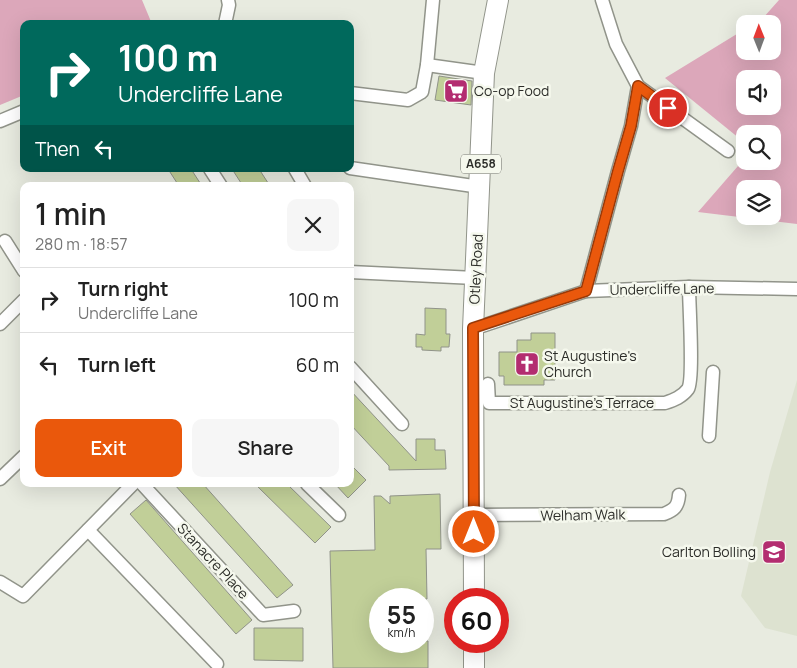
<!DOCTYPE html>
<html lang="en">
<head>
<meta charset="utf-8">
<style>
  body { margin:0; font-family:Manrope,sans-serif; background:#f6f6f6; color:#222; height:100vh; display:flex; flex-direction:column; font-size:19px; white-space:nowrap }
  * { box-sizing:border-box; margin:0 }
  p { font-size:16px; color:#767676 }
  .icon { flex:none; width:28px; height:28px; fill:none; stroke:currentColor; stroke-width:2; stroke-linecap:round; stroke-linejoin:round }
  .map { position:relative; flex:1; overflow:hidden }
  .panel { position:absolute; left:20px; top:182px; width:334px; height:305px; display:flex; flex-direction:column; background:#fff; border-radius:10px; box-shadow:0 5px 20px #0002 }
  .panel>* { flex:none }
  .banner { position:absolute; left:20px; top:20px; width:334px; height:152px; border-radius:10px; box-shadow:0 5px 20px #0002; background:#00695c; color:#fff; overflow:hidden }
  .needle { width:32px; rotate:359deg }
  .fabs { position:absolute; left:736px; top:15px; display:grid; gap:10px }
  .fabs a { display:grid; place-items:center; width:45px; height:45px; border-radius:10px; background:#fff; box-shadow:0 5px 20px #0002; font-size:25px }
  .speed { position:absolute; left:369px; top:588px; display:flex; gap:10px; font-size:25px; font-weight:700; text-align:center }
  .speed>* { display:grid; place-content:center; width:65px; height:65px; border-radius:50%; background:#fff; box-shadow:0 5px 20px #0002; line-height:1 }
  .speed small { font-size:12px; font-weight:400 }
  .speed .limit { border:8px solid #d22; background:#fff; color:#111 }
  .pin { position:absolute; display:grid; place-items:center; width:42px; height:42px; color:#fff; margin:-21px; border:2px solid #fff; border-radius:50%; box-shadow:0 1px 5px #0007 }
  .me { position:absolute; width:55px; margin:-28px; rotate:0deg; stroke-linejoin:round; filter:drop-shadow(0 0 4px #0008) }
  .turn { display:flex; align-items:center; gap:18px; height:105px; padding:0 15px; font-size:22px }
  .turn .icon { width:65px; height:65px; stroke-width:2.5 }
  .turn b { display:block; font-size:35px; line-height:42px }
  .then { display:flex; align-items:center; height:48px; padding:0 15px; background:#0003; gap:10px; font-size:19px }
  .round { display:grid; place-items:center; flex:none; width:52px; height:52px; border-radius:10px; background:#f6f6f6 }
  .overview { display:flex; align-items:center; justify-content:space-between; height:85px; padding:0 15px }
  h1 { font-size:30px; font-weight:600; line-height:38px }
  .button { display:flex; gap:10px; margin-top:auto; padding:10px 15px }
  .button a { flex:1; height:58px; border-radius:10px; background:#ea580c; color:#fff; font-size:20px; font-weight:600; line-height:58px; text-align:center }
  .button a+a { background:#f6f6f6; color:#222 }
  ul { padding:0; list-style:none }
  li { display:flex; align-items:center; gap:15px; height:65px; padding:0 15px; border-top:1px solid #e0e0e0 }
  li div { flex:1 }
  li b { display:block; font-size:19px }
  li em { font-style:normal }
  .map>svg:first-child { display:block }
  .built { fill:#dde2d0 }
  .green { fill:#dca7ba; fill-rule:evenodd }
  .building { fill:#c1cf98; stroke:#909389 }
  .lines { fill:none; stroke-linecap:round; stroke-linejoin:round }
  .minor-casing { stroke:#91948a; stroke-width:15 }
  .primary-casing { stroke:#91948a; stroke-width:22 }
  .minor { stroke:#fff; stroke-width:12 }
  .primary { stroke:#fff; stroke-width:20 }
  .route-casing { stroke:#983908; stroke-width:12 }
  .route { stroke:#ea580c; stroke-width:9 }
  .labels { text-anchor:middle; stroke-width:5; stroke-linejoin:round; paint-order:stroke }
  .shield { fill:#f5f8ed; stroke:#686a64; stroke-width:1 }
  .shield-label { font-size:12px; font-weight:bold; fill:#2c2d29 }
  .poi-label { font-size:14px; fill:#2c2d29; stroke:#f5f8ed; text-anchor:start }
  .street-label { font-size:14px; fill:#2c2d29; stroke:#f5f8ed }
</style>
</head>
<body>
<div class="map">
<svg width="797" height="668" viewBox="0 0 797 668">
  <rect width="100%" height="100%" fill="#e8ebe0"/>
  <path class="built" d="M797,380v256l-32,-8 -24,-32 29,-124z"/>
  <g class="green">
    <path d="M0,0h142l10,24h-128v71l-24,10z"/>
    <path d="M779,0h18v224l-99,-12 47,-54v3h27v-27h-27v9l-80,-65 80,-49v22h27v-27h-18l9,-6zM745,79h27v27h-27zM745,189h27v27h-27z"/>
  </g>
  <g class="building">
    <path d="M439,76l33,5 -1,24 -36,-5z"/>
    <path d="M168,169h23l11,17h-23z"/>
    <path d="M232,169h27l11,17h-27z"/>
    <path d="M425,308l21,1v25h4l-1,13h-8v4l-19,-1v-3h-6v-13l9,1z"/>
    <path d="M531,333h24v47h-11v5h-40v-9h-5v-24h18v-12h14z"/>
    <path d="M350,390l66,71v-22h19v11h10l1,19 -57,1v-4l-39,-42z"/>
    <path d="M350,464l16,16 -18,18 -13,-14h15z"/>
    <path d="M174,484h29l90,101 -16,13z"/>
    <path d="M255,484h32l44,43 -16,16z"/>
    <path d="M440,494l1,55h-15l1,50h-47v42h48v27h-95l-3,-117 45,-1 -1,-54h7l9,8v-8z"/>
    <path d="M146,500l106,120 -16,14 -106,-120z"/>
    <path d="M254,628h49v33l-49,-1z"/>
  </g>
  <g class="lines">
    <defs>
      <g id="minor">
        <path d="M602,0l14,44 22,42 90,65"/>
        <path d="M225,24l4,-19 -1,-5"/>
        <path d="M427,65l57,8"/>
        <path d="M350,93l58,7 14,-8 5,-27 6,-65"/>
        <path d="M0,121l24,-10"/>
        <path d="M350,168l130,19"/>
        <path d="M210,169l11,17"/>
        <path d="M295,169l10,17"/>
        <path d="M5,241l19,30"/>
        <path d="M350,272l125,6"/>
        <path d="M586,291l32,-120 13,-45 7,-40"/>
        <path d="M0,324l24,-24"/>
        <path d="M473,329l113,-38 103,-4 108,2"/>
        <path d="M350,367l52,57"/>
        <path d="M488,384l1,19h176c9,-3 17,-6 23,-14 6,-10 1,-86 1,-102"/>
        <path d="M709,436l4,-64"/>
        <path d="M0,479l24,-23"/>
        <path d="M142,484l121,131 31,-4"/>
        <path d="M307,484l32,31"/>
        <path d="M474,515l190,-1c10,-4 14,-7 15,-19"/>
        <path d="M88,530l129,134"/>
        <path d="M0,582l23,14 110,-112"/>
      </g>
      <g id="primary">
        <path d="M474,599l-1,-270 11,-256 14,-73"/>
        <path d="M474,641v27"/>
      </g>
    </defs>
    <use href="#minor" class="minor-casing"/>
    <use href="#primary" class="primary-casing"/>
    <use href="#minor" class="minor"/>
    <use href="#primary" class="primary"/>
  </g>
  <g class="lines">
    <defs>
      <path id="route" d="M474,532l-1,-204 113,-37 32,-120 13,-45 7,-40 30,22"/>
    </defs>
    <use href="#route" class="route-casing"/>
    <use href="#route" class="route"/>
  </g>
  <defs>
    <symbol id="supermarket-square" viewBox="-11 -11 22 22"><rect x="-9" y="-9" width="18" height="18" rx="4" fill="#b32d70" stroke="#f5f8ed"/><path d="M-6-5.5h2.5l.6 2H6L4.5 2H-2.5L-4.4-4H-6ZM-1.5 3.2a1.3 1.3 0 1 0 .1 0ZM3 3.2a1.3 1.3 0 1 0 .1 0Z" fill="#fff"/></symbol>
    <symbol id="church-square" viewBox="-11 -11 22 22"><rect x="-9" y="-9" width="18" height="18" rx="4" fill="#b32d70" stroke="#f5f8ed"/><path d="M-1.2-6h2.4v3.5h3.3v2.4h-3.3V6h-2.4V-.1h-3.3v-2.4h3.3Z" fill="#fff"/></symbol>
    <symbol id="school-square" viewBox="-11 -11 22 22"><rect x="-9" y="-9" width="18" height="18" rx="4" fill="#b32d70" stroke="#f5f8ed"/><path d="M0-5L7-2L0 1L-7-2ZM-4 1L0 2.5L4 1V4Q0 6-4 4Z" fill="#fff"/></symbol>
  </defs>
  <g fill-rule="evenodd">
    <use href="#supermarket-square" x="442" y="77" width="28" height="28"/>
    <use href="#church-square" x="513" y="350" width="28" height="28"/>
    <use href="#school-square" x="760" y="538" width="28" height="28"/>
  </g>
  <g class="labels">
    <rect class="shield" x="461" y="154.5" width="40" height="19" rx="4"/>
    <g class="shield-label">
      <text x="481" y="168">A658</text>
    </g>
    <g class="poi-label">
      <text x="474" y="96">Co-op Food</text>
      <text x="544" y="361">St Augustine's<tspan x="544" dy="16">Church</tspan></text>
      <text x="756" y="557" text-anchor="end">Carlton Bolling</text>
    </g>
    <g class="street-label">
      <text transform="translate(476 269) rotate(-87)" y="5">Otley Road</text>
      <text transform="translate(662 289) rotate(-1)" y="5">Undercliffe Lane</text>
      <text x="582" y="408">St Augustine's Terrace</text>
      <text transform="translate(583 515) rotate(-1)" y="5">Welham Walk</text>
      <text transform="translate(213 561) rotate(47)" y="5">Stanacre Place</text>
    </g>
  </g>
</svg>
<div class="fabs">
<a><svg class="needle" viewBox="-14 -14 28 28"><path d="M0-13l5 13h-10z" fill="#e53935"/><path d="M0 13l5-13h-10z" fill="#767676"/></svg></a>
<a><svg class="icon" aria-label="sound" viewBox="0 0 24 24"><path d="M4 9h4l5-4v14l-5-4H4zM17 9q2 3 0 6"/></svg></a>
<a><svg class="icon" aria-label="search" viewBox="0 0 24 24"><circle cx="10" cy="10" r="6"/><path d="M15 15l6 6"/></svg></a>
<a><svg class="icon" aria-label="layers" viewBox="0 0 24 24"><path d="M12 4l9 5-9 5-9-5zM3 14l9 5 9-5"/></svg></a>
</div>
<div class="speed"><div>55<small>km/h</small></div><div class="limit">60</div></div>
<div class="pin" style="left:668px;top:108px;background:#d93025"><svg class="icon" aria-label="arrive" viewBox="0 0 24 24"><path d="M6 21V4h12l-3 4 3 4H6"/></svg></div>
<svg class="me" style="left:474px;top:532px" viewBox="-20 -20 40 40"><circle r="17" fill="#ea580c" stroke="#fff" stroke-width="3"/><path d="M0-11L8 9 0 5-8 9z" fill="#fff"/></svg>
<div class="banner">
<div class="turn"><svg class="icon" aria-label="right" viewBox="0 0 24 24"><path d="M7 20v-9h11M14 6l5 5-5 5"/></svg><div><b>100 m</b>Undercliffe Lane</div></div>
<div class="then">Then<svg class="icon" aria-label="left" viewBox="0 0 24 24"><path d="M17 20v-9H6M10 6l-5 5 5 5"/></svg></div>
</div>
<section class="panel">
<div class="overview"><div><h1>1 min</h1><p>280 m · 18:57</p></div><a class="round"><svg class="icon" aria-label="close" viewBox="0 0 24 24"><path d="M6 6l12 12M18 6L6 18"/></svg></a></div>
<ul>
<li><svg class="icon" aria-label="right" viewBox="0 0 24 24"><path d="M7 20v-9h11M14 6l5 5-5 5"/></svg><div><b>Turn right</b><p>Undercliffe Lane</p></div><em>100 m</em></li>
<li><svg class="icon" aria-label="left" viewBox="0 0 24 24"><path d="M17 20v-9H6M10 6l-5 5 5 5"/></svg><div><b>Turn left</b></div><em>60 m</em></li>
</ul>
<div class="button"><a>Exit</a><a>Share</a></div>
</section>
</div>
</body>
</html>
